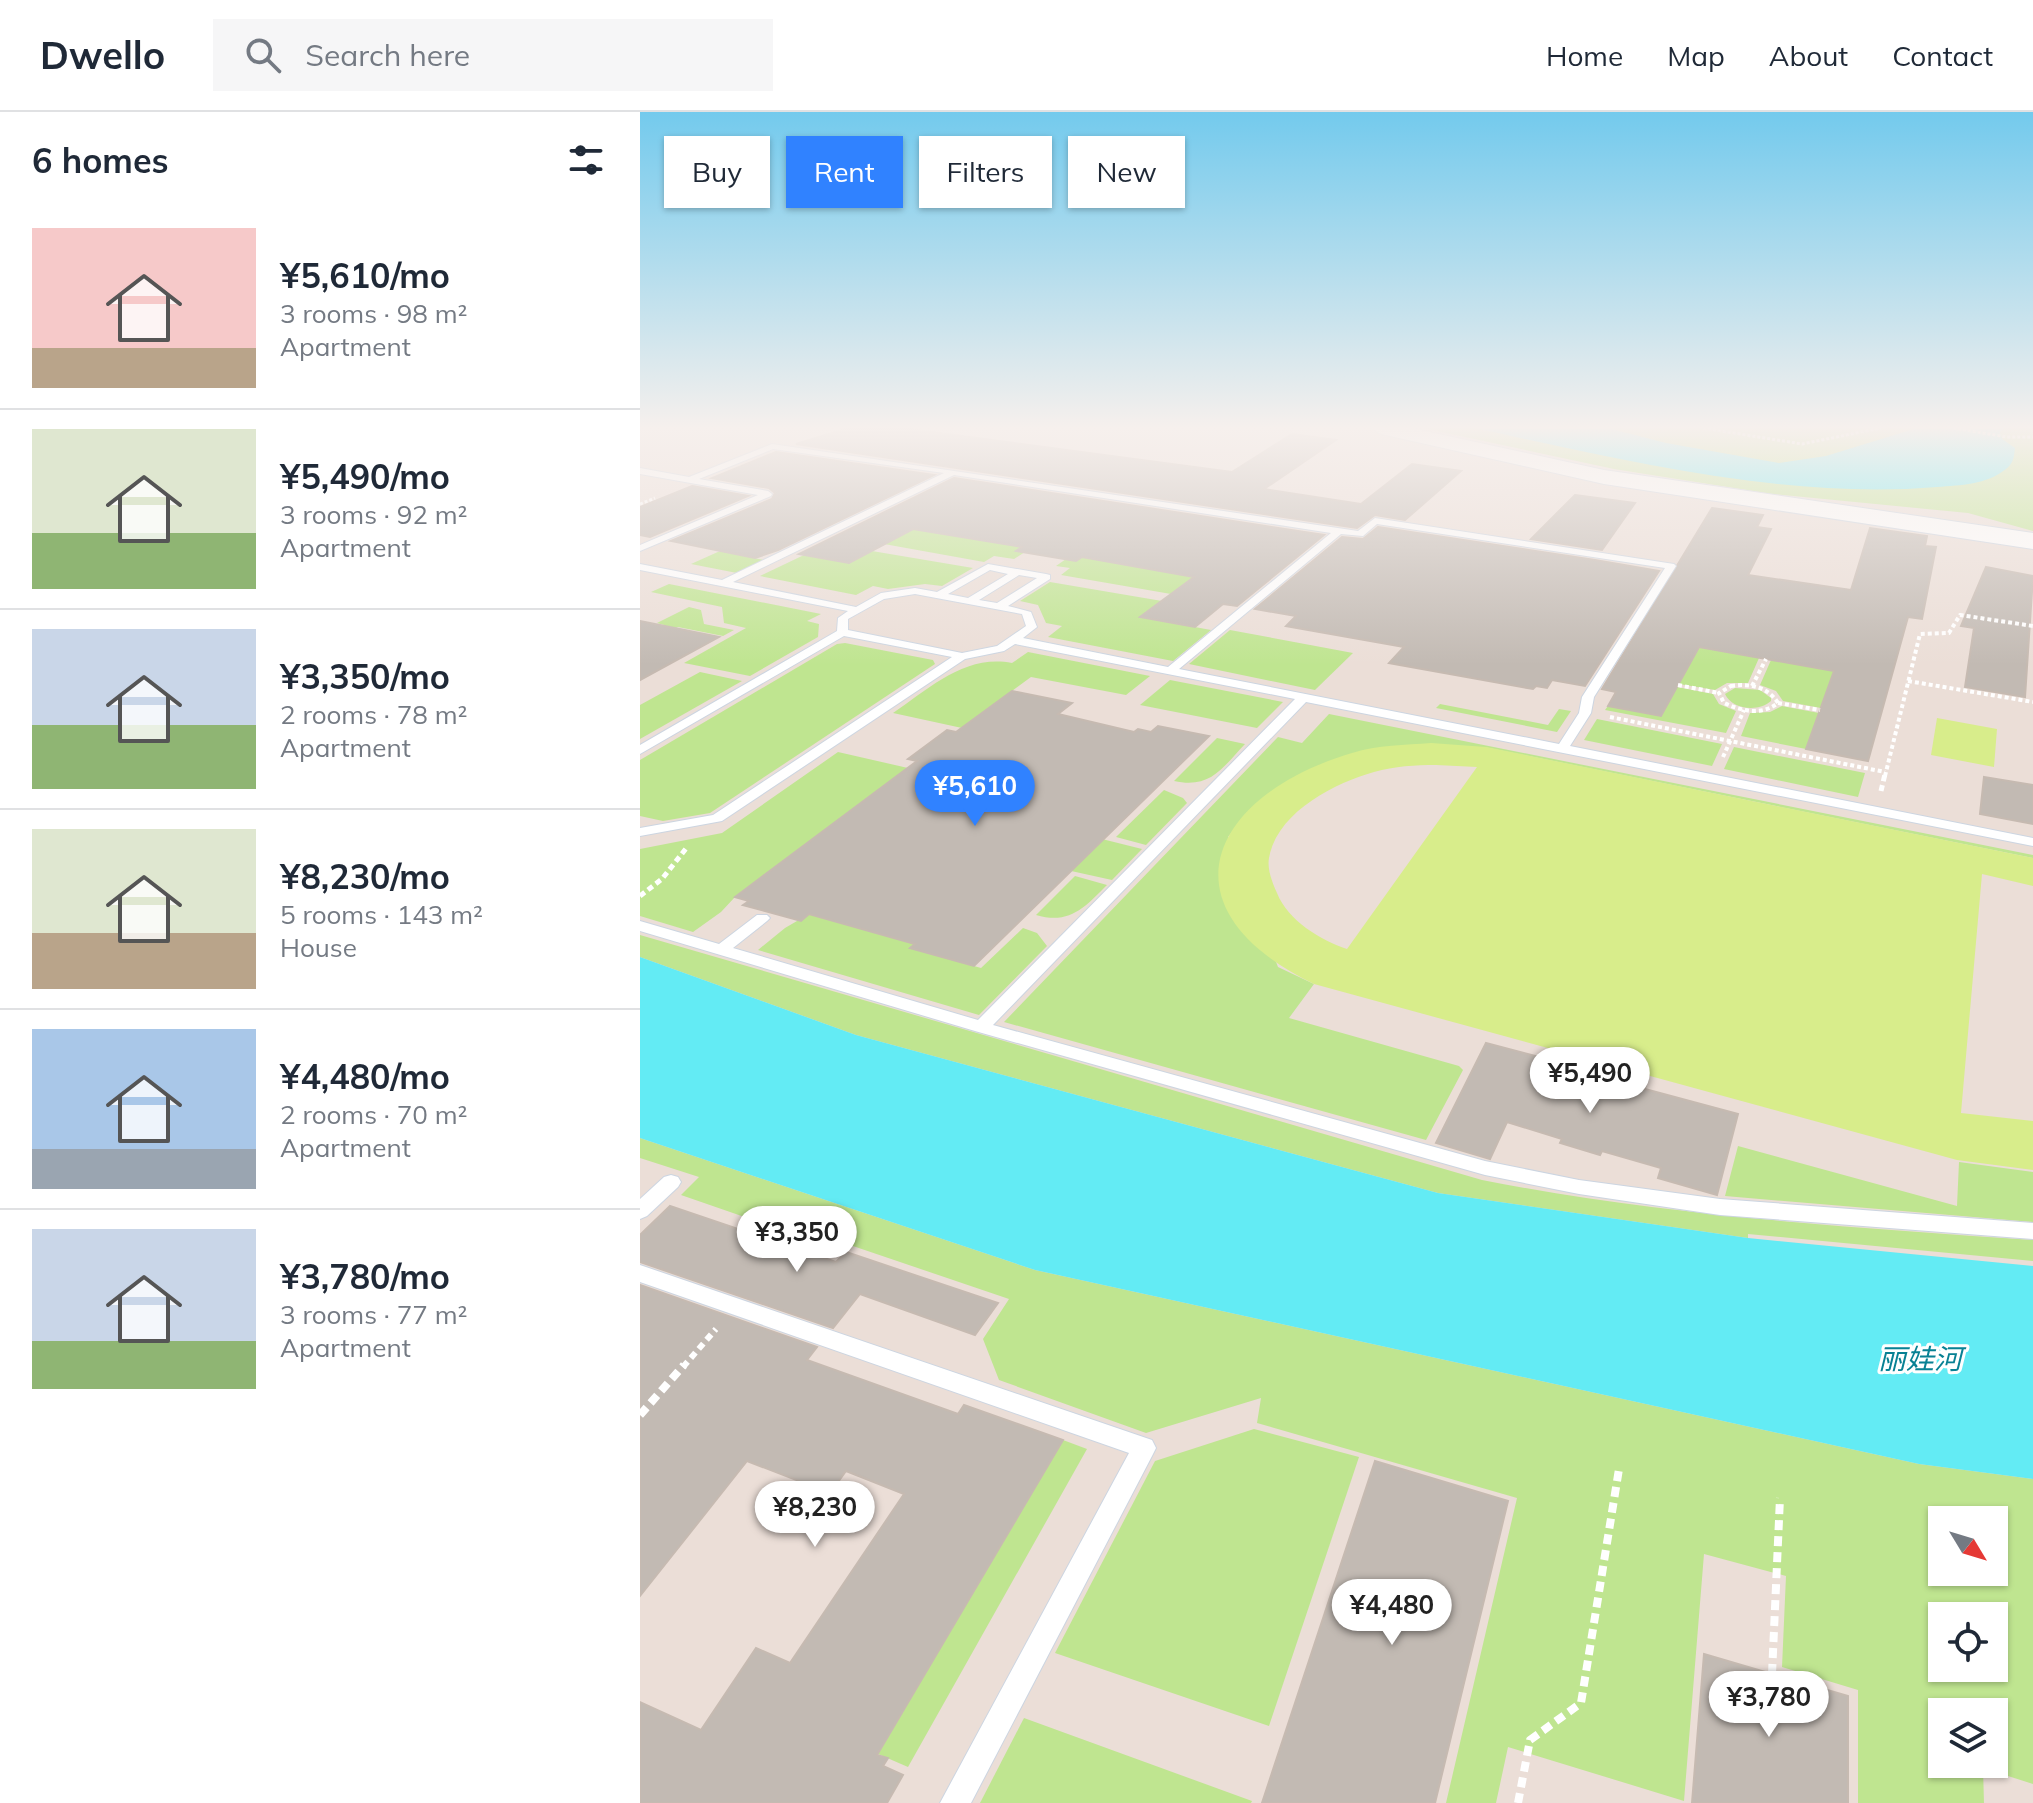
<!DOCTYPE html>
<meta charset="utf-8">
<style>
body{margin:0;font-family:Mulish,"Noto Sans SC",sans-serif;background:#f6f6f7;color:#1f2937;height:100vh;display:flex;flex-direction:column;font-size:30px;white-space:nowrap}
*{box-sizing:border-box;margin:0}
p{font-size:26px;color:#747a83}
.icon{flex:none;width:44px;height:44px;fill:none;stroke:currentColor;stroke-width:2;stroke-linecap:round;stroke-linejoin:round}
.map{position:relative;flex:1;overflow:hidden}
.side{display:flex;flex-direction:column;background:#fff;width:640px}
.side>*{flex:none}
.guide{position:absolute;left:24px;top:24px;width:760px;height:72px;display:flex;gap:16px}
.needle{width:52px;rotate:128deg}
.buttons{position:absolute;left:1288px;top:1394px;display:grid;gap:16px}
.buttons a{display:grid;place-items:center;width:80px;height:80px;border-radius:0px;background:#fff;box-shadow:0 2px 6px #0004;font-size:40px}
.price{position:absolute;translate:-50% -68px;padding:0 18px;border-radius:28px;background:#fff;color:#222;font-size:26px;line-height:52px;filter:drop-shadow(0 2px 4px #0008)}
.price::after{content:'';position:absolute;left:50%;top:48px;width:24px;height:18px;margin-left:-12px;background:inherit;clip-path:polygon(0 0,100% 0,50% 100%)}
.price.current{background:#3082ff;color:#fff}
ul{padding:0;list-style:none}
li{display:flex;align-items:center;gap:24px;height:200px;padding:0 32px}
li+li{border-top:2px solid #e0e1e3}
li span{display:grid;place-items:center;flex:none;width:224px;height:160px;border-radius:0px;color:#555}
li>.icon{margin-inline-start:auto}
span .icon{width:96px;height:96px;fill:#fffc;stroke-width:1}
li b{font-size:34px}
h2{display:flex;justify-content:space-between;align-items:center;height:96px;padding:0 32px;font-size:34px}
.tag{padding:0 28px;border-radius:0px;background:#fff;box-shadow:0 2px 6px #0004;font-size:28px;line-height:72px}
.tag.current{background:#3082ff;color:#fff}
header{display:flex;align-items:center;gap:48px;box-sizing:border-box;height:112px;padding:0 40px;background:#fff;border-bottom:2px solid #e0e1e3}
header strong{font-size:38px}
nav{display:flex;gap:44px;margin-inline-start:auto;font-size:28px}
.search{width:560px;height:72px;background:#f6f6f7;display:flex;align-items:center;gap:20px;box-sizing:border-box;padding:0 28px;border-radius:0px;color:#747a83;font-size:30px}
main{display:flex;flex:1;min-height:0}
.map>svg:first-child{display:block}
.green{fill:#bfe590;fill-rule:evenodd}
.pitch{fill:#d8ed8b;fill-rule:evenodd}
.water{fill:#63ebf4}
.building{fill:#c2bab3;stroke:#c6bab1;stroke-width:2}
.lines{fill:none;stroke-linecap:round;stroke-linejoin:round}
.lane-casing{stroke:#ccd5e1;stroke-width:2}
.secondary-casing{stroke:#ccd5e1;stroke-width:2}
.path-far4{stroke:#fff;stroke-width:3;stroke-dasharray:3 2;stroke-linecap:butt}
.path-far3{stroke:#fff;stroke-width:4;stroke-dasharray:4 3;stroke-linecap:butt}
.path-far2{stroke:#fff;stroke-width:5;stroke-dasharray:6 4;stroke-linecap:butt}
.path-far1{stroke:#fff;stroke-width:6;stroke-dasharray:7 5;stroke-linecap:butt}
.path{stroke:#fff;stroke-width:8;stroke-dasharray:10 6;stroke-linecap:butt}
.lane{fill:#fff;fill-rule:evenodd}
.secondary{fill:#fff;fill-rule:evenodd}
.labels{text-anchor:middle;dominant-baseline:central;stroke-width:6;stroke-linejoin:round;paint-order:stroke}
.near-water-label{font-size:28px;font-style:italic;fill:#088194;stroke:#fff}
</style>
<header>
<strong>Dwello</strong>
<div class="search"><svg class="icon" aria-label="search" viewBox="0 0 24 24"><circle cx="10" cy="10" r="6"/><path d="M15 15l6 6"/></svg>Search here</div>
<nav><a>Home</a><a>Map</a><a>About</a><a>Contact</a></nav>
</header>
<main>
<section class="side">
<h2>6 homes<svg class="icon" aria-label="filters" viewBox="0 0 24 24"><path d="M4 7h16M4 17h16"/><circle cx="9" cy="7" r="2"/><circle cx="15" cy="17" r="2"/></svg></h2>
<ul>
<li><span style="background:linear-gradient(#f6c9c9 75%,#b9a48a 0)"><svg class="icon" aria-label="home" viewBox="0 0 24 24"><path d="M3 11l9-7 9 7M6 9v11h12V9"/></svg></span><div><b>¥5,610/mo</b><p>3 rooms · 98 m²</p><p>Apartment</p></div></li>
<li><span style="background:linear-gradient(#dfe7d0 65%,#8fb573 0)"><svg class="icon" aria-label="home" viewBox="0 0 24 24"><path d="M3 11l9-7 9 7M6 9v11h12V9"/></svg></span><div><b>¥5,490/mo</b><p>3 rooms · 92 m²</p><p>Apartment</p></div></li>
<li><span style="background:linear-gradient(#c9d6e8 60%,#8fb573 0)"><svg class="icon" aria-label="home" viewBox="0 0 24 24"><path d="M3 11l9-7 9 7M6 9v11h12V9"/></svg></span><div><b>¥3,350/mo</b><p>2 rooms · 78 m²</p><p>Apartment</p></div></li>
<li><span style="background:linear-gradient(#dfe7d0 65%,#b9a48a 0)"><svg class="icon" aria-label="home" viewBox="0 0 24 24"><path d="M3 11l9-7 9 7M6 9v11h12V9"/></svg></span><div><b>¥8,230/mo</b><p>5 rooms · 143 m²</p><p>House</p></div></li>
<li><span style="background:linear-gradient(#a9c7e8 75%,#9aa5b1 0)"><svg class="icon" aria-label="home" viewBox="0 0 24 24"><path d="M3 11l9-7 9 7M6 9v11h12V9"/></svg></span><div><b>¥4,480/mo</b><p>2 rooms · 70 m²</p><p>Apartment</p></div></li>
<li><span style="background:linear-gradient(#c9d6e8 70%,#8fb573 0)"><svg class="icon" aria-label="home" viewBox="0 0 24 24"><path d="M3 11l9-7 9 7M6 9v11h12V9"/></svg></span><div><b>¥3,780/mo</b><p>3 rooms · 77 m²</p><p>Apartment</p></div></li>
</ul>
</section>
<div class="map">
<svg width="1393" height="1691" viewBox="0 0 1393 1691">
<rect width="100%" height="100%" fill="#ebded7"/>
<g class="green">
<path d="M 783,316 L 1393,316 L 1393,419 L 1328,401 L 1132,382 L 974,357 Z"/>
<path d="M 280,413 L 296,421 L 382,435 L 378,439 L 385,440 L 374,447 L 354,444 L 344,450 L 244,432 Z"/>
<path d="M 80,439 L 124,448 L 97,461 L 51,452 Z"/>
<path d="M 232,439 L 333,456 L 302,474 L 285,472 L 248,477 L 233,474 L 216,483 L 120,464 L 164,443 Z"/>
<path d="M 442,445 L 541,462 L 561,459 L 531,482 L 421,463 L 430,456 L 416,454 L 426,447 L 436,449 Z"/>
<path d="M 410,470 L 522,489 L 501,505 L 571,518 L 533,549 L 408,525 L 422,514 L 406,511 L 398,493 L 380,489 Z"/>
<path d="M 29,472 L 181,502 L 167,509 L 179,512 L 178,525 L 110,564 L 44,551 L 106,516 L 84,511 L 82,495 L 11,480 Z"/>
<path d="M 49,495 L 61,498 L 64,512 L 94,518 L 83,524 L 38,515 L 0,535 L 0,526 L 24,513 L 17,511 Z"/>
<path d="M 590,518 L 713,541 L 675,578 L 549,552 Z"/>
<path d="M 205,531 L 293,548 L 295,552 L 70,701 L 23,709 L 0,704 L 0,648 L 197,532 Z"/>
<path d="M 1059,535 L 1119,546 L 1108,571 L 1087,571 L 1075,578 L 1039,572 Z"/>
<path d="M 388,540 L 510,564 L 486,583 L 391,565 L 322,616 L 253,601 C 290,576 325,542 372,551 Z"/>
<path d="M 1131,548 L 1194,559 L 1181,596 L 1143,589 L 1136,579 L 1120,573 Z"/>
<path d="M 60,560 L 102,569 L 0,627 L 0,593 Z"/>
<path d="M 530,568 L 643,590 L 617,616 L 500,593 Z"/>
<path d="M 1037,575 L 1073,582 L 1079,592 L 1096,599 L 1086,621 L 965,598 L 968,594 L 1021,604 Z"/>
<path d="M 1095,576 L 1120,578 L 1131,586 L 1131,589 C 1119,600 1092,598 1085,582 Z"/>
<path d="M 800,592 L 908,613 L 919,597 L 931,599 L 917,620 L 796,596 Z"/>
<path d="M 1142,594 L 1179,601 L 1166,637 L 1101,624 L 1110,601 L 1130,600 Z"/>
<path d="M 689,602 L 1393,743 L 1393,746 L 844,635 L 634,679 L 608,700 L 588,725 L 638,855 L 674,872 L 649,906 L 819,954 L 823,958 L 786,1028 L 364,910 L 638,625 L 662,631 Z"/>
<path d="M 957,607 L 1082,632 L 1072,654 L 944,628 Z"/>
<path d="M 577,626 L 605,632 C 582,656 571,677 534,669 Z"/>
<path d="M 1094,635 L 1225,661 L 1218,685 L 1084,657 Z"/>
<path d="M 198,640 L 268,656 L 95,785 L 81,800 L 53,820 L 0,804 L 0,737 L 82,721 Z"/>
<path d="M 524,678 L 543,686 L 547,691 L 506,733 L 476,725 Z"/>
<path d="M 446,723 L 502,737 L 472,768 L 413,755 Z"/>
<path d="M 435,764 L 467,773 C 445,795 430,813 396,803 Z"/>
<path d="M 169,802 L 275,832 L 271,836 L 341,856 L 383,816 L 397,821 L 407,834 L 339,903 L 118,838 L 145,816 Z"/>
<path d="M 0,823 L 842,1068 C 1024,1104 1208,1115 1393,1128 L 1393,1149 L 1108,1122 L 1108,1126 L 798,1081 L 216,923 L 0,845 Z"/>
<path d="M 0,1026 L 395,1158 L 1279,1352 L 1393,1367 L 1393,1672 L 1343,1656 L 1344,1691 L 1218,1691 L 1218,1578 L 1142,1555 L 1146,1464 L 1064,1442 L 1044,1689 L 868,1635 L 856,1691 L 806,1691 L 877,1386 L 617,1311 L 621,1286 L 506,1321 L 359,1268 L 343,1227 L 369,1187 L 207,1132 L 179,1131 L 41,1083 L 59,1065 L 0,1046 ZM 1302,1408 L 1354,1408 L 1354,1460 L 1302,1460 ZM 1302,1504 L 1354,1504 L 1354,1556 L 1302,1556 ZM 1302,1600 L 1354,1600 L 1354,1652 L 1302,1652 Z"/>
<path d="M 1098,1034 L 1317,1094 L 1319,1050 L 1393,1060 L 1393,1110 L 1085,1084 Z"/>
<path d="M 614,1317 L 719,1345 L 629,1614 L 415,1541 L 515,1349 Z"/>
<path d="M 423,1328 L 447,1337 L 268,1655 L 238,1642 Z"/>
<path d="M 384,1606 L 612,1689 L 611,1691 L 340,1691 Z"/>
</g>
<g class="pitch">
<path d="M 1297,606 L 1357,617 L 1354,655 L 1291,643 Z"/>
<path d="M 791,631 L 846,635 L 1393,746 L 1393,774 L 1342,762 L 1321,1001 L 1393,1009 L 1393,1058 L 1317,1048 L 674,872 C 517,796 570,683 712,641 C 738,633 765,633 791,631 ZM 796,653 L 837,655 L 707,837 C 681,828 648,809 637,781 C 632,770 627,757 629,746 C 637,700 695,671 734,660 C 755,654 775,653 796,653 Z"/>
</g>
<g class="water">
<path d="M 835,316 L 968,316 L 1026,331 L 1139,351 L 1186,344 L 1277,316 L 1363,316 L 1360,321 L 1362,327 L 1375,336 C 1374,344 1374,351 1366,357 C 1346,373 1321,373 1297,375 C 1146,388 983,348 835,316 Z"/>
<path d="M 0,845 L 216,923 L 798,1081 L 1108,1126 L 1393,1154 L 1393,1367 L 1279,1352 L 395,1158 L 0,1026 Z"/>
</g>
<g class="building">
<path d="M 208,316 L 262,316 L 592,360 L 652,322 L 696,328 L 624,377 L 721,392 L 772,352 L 821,359 L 765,408 L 735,403 L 717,416 L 156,332 Z"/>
<path d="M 136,340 L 294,363 L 138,438 L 115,446 L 31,429 L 132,387 L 135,381 L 129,376 L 72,366 Z"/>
<path d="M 314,366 L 684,423 L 597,494 L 583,492 L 555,515 L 500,505 L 554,465 L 442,445 L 436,449 L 376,439 L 382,435 L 273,417 L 209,451 L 159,442 Z"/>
<path d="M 52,374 L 108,384 L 10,425 L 0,423 L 0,395 Z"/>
<path d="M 935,383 L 995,391 L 962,438 L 891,427 Z"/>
<path d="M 1072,396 L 1123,403 L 1117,415 L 1131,417 L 1108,463 L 1211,478 L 1230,416 L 1287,424 L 1285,434 L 1296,435 L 1282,507 L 1268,505 L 1228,649 L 1166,637 L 1194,559 L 1059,535 L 1021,604 L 968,594 L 976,580 L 962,577 Z"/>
<path d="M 738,415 L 955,448 L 1019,459 L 945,574 L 912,568 L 907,576 L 896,574 L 893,577 L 749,551 L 764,535 L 646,514 L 656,504 L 615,497 L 702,425 L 723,427 Z"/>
<path d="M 1346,455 L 1393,464 L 1385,585 L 1325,575 L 1334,516 L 1321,514 Z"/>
<path d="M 0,509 L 79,525 L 0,568 Z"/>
<path d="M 372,579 L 432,591 L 418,602 L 494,620 L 498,617 L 511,620 L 518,614 L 569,624 L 334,854 L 270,836 L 275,832 L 169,802 L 161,809 L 103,793 L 109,789 L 95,785 L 277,649 L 268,647 L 307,618 L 316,620 Z"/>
<path d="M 1344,665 L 1393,673 L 1393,712 L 1340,702 Z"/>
<path d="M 846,931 L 930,953 L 937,946 L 1007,965 L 1005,977 L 1098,1002 L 1077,1083 L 1018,1066 L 1021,1056 L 962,1039 L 960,1043 L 920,1031 L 922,1027 L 867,1010 L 850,1047 L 796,1031 Z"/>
<path d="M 30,1094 L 196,1150 L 206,1140 L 358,1191 L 335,1223 L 220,1182 L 193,1216 L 0,1150 L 0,1123 Z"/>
<path d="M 0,1173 L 177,1235 L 167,1248 L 318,1302 L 324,1293 L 423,1328 L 237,1643 L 248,1646 L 243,1654 L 263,1663 L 247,1691 L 0,1691 L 0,1590 L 61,1618 L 116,1536 L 150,1551 L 264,1382 L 206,1359 L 190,1381 L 107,1349 L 0,1484 Z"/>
<path d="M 735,1349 L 868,1389 L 795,1691 L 622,1691 Z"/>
<path d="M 1064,1542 L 1208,1584 L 1208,1691 L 1052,1691 Z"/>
</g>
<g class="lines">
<defs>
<g id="lane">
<path d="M 132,332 L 718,419 L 735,406 L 1034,452 L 1036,454 L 954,585 L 951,601 L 930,634 L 1393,726 L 1393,734 L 666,590 L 353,913 L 845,1049 L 939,1068 L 1080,1087 L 1393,1111 L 1393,1127 L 1080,1103 L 939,1082 L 845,1063 L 335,919 L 0,819 L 0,809 L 79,832 L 117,803 L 127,803 L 130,806 L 127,809 L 93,836 L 338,908 L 655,587 L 375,532 L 364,539 L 325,547 L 82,709 L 0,724 L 0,716 L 73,703 L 312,545 L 204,524 L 0,642 L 0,633 L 197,519 L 198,506 L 208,499 L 0,458 L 0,452 L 82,468 L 304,361 L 133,337 L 59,367 L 128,379 L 132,382 L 131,384 L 0,439 L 0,433 L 118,383 L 0,362 L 0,356 L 49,365 ZM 314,363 L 691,421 L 528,555 L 383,526 L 397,515 L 391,500 L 368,494 L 410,467 L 410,463 L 406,462 L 348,452 L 297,480 L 275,476 L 241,481 L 216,495 L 93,470 ZM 737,412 L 1025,456 L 942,585 L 939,601 L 919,632 L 539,557 L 701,422 L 723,424 ZM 350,458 L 368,462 L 328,486 L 308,482 ZM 379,463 L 397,466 L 357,491 L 339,488 ZM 275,482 L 382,502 L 386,514 L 357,534 L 322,541 L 208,518 L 208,507 L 244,487 Z"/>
<path d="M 31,1063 L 38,1065 L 41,1070 L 38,1075 L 7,1104 L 0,1107 L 0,1087 L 24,1065 Z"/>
<path d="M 0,1153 L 512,1328 L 516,1336 L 512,1344 L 331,1691 L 300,1691 L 489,1341 L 0,1170 Z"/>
</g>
<path id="secondary" d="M 731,316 L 771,316 L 964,358 L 1393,421 L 1393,437 L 964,372 L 741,322 Z"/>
</defs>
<use href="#lane" class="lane-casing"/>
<use href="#secondary" class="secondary-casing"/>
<g class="path-far4">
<path d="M 1063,316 L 1162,332 L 1241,316"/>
<path d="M 1313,316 L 1367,325 L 1393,325"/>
<path d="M 0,392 L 15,386"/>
</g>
<g class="path-far3">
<path d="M 1268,569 L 1393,590"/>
<path d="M 1038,573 L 1079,581"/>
<path d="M 1091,574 C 1110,571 1128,575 1138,591 C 1121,604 1102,599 1084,591 L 1079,581 Z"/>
<path d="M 1112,574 L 1126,547"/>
<path d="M 1138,591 L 1180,598"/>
<path d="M 970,605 L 1245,660"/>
<path d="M 1083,645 L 1104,598"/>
<path d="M 1245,664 L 1280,522 L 1309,521 L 1320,503 L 1393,514"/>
</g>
<g class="path-far2">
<path d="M 1241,679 L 1245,662"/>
<path d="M 0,784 L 22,767 L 48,734"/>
</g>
<path class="path-far1" d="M 43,1255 L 76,1217"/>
<g class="path">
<path d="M 0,1303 L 44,1253"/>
<path d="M 1132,1562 L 1140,1386"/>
<path d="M 878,1691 L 890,1628 L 941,1591 L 979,1357"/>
</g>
<use href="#lane" class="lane"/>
<use href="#secondary" class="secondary"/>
</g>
<linearGradient id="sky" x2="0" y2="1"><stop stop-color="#73caed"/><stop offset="0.57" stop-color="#f6f0ed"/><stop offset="1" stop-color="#f6f0ed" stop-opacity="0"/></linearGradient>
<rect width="1393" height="553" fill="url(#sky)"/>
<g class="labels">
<g class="near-water-label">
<text x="1280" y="1246">丽娃河</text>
</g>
</g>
</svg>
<div class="buttons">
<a><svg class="needle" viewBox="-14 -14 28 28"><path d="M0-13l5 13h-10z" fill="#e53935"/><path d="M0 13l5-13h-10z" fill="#747a83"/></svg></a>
<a><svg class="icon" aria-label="locate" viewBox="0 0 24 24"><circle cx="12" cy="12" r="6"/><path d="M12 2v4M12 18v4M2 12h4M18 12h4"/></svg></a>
<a><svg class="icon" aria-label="layers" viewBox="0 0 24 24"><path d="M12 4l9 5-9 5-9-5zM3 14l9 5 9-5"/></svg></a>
</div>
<b class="price current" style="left:335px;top:716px">¥5,610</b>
<b class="price" style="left:950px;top:1003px">¥5,490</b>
<b class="price" style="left:157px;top:1162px">¥3,350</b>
<b class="price" style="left:175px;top:1437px">¥8,230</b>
<b class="price" style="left:752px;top:1535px">¥4,480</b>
<b class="price" style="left:1129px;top:1627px">¥3,780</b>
<div class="guide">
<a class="tag">Buy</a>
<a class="tag current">Rent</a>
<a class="tag">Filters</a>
<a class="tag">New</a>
</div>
</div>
</main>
